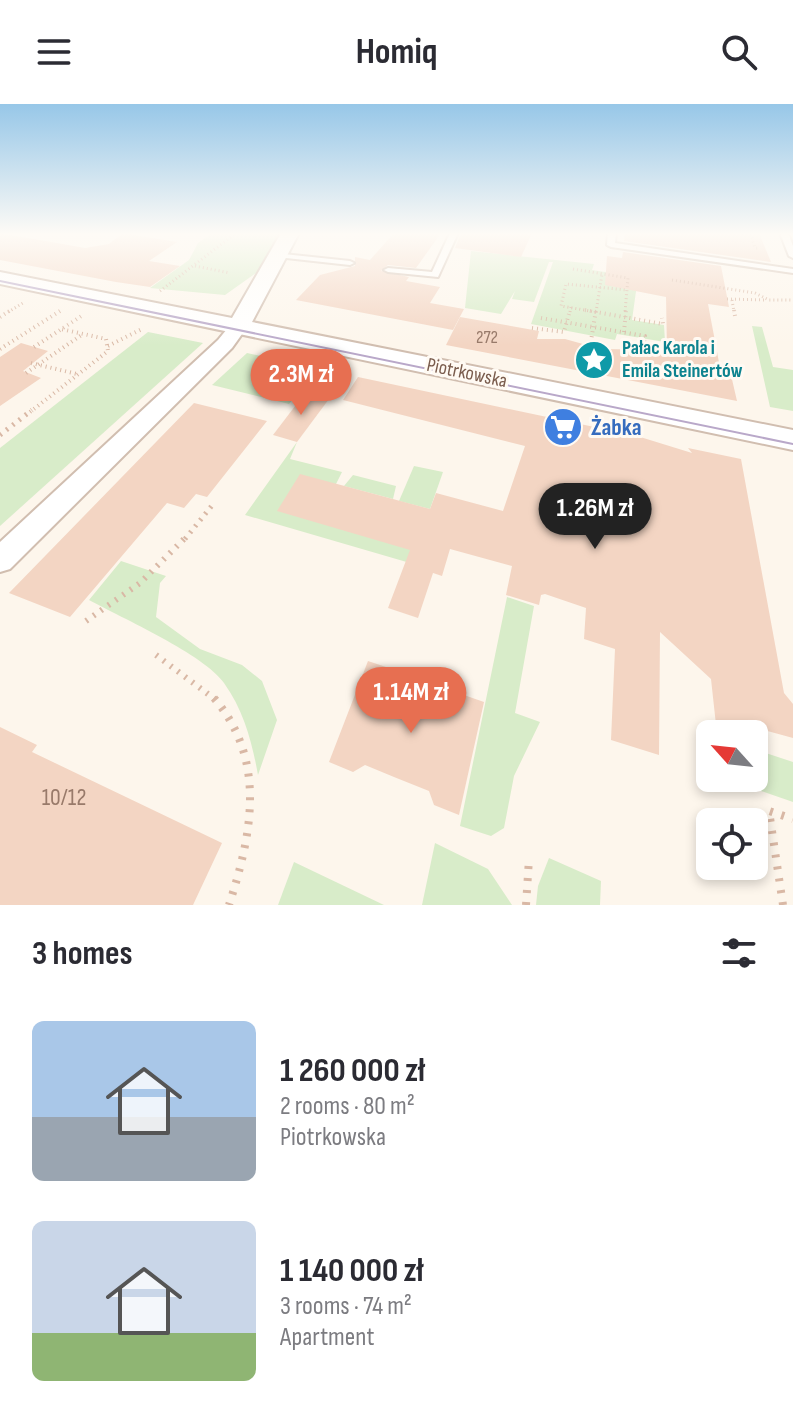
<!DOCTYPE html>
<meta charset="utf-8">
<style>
body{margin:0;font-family:"Sofia Sans Condensed",sans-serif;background:#f2f2f3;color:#2b2b33;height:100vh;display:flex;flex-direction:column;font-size:30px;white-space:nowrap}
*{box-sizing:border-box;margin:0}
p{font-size:26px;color:#7c7c81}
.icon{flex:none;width:44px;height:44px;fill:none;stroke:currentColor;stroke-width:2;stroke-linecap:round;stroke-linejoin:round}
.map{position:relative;height:801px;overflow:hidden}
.sheet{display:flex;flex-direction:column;background:#fff;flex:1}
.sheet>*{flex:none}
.needle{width:52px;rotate:297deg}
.tools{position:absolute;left:696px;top:616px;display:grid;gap:16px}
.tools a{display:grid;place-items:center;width:72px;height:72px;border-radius:12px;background:#fff;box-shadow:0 4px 12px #0003;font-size:40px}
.price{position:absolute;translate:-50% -68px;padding:0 18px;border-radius:28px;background:#e76f51;color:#fff;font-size:26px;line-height:52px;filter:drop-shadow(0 2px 4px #0008)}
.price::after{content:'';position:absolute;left:50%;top:48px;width:24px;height:18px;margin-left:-12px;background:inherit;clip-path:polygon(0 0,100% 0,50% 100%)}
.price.current{background:#222;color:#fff}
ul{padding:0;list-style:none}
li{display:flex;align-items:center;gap:24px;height:200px;padding:0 32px}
li span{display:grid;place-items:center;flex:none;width:224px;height:160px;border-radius:12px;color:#555}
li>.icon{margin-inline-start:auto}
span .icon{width:96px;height:96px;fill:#fffc;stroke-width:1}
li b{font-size:34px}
h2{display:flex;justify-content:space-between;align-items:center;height:96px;padding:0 32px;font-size:34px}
header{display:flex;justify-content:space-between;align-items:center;height:104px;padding:0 32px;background:#fff;font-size:36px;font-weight:700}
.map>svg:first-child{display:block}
.green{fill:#d8ecc9}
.building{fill:#f3d5c3}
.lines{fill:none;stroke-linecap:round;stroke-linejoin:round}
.service-casing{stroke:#d1beb0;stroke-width:4}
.minor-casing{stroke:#d1beb0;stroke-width:4}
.tertiary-casing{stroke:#d1beb0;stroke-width:4}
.path-far4{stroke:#d9b8a5;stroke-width:3;stroke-dasharray:1 3;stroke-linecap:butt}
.path-far3{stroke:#d9b8a5;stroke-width:4;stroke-dasharray:1 4;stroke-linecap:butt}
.path-far2{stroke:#d9b8a5;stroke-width:5;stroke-dasharray:2 6;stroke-linecap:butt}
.path-far1{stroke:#d9b8a5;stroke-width:6;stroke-dasharray:2 7;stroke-linecap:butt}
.path{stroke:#d9b8a5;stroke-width:8;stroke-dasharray:3 9;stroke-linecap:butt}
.service{fill:#fff;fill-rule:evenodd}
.minor{fill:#fff;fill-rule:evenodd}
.tertiary{fill:#fff;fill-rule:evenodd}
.tram{stroke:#b9a8c9;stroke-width:2}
.labels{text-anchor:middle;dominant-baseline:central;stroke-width:6;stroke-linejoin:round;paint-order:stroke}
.far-number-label{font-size:18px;fill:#987a6a}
.far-culture-label{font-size:20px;font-weight:bold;fill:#0d838f;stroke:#fffaf3;text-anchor:start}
.far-street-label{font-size:20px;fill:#7a5c4d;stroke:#fffaf3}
.shop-label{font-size:24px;font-weight:bold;fill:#366cbe;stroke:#fffaf3;text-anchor:start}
.near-number-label{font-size:24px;fill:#987a6a}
</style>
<header><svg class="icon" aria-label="menu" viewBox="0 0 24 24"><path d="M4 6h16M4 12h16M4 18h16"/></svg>Homiq<svg class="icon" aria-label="search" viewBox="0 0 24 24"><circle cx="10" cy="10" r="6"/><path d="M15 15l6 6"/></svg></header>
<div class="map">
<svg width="793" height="801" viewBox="0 0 793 801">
<rect width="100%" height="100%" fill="#fdf6ec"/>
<g class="green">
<path d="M 212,129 L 281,129 L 256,169 L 225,191 L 150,184 L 189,156 L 198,139 Z"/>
<path d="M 471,147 L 594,160 L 592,166 L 638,173 L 632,216 L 664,221 L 665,238 L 617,230 L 615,236 L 531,220 L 553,158 L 549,158 L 534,198 L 512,195 L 515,187 L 501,210 L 465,204 Z"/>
<path d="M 752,222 L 762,223 L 773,263 L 793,266 L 793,307 L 770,303 Z"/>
<path d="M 148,228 L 203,239 L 0,422 L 0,344 Z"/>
<path d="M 247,249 L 318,264 L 289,300 L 212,281 Z"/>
<path d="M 297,338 L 290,355 L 342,368 L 336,380 L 414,447 L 410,459 L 245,411 Z"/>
<path d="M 414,362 L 443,368 L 430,405 L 399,397 Z"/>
<path d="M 353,371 L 396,382 L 393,395 L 344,382 Z"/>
<path d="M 121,457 L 166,472 L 160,479 L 156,513 L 200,545 L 242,561 L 262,577 L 277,616 L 258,671 C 252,638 244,607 224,579 C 205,551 122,514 89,496 Z"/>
<path d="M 507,493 L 534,502 L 515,609 L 540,618 L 514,672 L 504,724 L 491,732 L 460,722 Z"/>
<path d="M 754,645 L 793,658 L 793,698 L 758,686 Z"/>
<path d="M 435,739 L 488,765 L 512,801 L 422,801 Z"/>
<path d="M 549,754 L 601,777 L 600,801 L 536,801 L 538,782 Z"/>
<path d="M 294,758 L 384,801 L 278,801 Z"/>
</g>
<g class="building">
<path d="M 0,129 L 85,144 L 109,140 L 123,129 L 177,138 L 149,157 L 180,162 L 150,183 L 116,178 L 0,156 Z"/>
<path d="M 394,129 L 441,129 L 416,164 L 388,161 L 381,167 L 409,173 L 406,177 L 440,183 L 430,199 L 464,205 L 453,226 L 296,196 L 320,171 L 355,162 L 355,153 L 370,156 Z"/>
<path d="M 461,129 L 532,129 L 521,153 L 455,144 Z"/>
<path d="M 625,129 L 759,129 L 771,158 L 624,137 Z"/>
<path d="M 623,148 L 721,162 L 729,203 L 708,200 L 721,269 L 731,271 L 737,297 L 446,241 L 460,213 L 539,227 L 537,235 L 565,235 L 601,245 L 667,246 L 666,193 L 605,181 L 607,152 L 622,154 Z"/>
<path d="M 21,239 L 48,247 L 23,267 L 41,274 L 0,302 L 0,253 Z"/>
<path d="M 358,273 L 637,332 L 692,349 L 688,344 L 741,355 L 784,589 L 793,600 L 793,634 L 746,621 L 747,630 L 717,630 L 711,575 L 660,528 L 659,651 L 611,636 L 615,545 L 584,535 L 586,504 L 545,490 L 541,491 L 539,501 L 506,491 L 512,462 L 450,445 L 442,472 L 433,469 L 418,514 L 388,504 L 410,446 L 277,407 L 300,370 L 430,405 L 436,389 L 503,407 L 525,342 L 343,296 Z"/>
<path d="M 305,289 L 329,295 L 297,338 L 273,331 Z"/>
<path d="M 194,299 L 267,317 L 207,393 L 196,390 L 184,404 L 167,399 L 70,513 L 9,489 Z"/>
<path d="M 368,557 L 386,563 L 390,571 L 455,594 L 461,590 L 484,598 L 459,711 L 434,701 L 429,687 L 394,673 L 365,661 L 353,668 L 329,658 Z"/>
<path d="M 0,623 L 37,641 L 32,648 L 222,739 L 193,801 L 0,801 Z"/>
</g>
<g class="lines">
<defs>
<g id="service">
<path d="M 450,129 L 458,129 L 438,173 L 388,168 L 384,166 L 388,164 L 432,168 Z"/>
<path d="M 608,129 L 616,129 L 615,139 L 793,165 L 793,169 L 611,143 L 607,141 Z"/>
<path d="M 780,129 L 788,129 L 793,142 L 793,154 L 789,152 Z"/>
<path d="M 274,149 L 350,157 L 354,159 L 350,161 L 277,153 L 274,153 Z"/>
</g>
<path id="minor" d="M 238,218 L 247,223 L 232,244 L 10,465 L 0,468 L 0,438 L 218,236 L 232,219 Z"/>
<path id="tertiary" d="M 281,129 L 299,129 L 252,218 L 793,326 L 793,346 L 0,180 L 0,168 L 232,214 Z"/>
</defs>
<use href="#service" class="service-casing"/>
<use href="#minor" class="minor-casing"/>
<use href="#tertiary" class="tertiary-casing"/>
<g class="path-far4">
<path d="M 742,129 L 751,131 L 755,144 L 759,144"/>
<path d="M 195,162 L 230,169"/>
<path d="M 573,165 L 628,174 L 625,208"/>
<path d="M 672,176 L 755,189 L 769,196 L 793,196"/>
<path d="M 160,187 L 236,129"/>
<path d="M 727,195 L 766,196"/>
<path d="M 732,196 L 734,208"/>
<path d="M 8,208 L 23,199"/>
<path d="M 570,208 L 571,203"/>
<path d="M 596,208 L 561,202 L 566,180 L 627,186"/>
<path d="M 596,208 L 602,170"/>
</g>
<g class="path-far3">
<path d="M 585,206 L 663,220 L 662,214"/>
<path d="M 734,206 L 735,212"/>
<path d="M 0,213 L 11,206"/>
<path d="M 541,214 L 645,232 L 644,242 L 632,248"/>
<path d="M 532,224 L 564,228 L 570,206"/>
<path d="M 624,228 L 626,206"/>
<path d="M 108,242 L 142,225"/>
<path d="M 34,243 L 83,211"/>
<path d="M 590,243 L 596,206"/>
<path d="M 0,245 L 60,207"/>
<path d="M 31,259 L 77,270"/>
<path d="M 26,269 L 83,230"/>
<path d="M 30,308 L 108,247 L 106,235 L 61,225"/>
</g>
<g class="path-far2">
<path d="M 0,331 L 32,306"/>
<path d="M 185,435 L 214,399"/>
</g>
<g class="path-far1">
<path d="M 86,517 L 140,479 L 186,433"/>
<path d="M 156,551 L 216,596"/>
</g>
<g class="path">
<path d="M 214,594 C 267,656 252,730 229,801"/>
<path d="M 526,801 L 529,755"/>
<path d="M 783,801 L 769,707 L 793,715"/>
</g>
<use href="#service" class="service"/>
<use href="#minor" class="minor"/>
<use href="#tertiary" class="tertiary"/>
<path class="tram" d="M 0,177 L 793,340"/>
</g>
<linearGradient id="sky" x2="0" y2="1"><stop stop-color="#97c7e8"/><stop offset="0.54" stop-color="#fefbf6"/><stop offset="1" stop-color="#fefbf6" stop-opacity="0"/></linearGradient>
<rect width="793" height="241" fill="url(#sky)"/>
<defs>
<symbol id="sight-disc" viewBox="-11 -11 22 22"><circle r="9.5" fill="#0f9aa8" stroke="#fffaf3"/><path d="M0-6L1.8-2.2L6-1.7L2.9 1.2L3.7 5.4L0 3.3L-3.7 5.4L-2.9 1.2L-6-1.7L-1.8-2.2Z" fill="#fff"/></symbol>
<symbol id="supermarket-disc" viewBox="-11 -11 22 22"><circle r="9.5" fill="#3f7fe0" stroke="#fffaf3"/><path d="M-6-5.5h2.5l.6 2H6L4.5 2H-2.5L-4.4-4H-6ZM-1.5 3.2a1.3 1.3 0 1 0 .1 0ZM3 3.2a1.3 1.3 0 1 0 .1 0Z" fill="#fff"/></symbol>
</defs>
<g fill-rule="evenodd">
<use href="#sight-disc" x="572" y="234" width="44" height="44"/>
<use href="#supermarket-disc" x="541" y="301" width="44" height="44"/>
</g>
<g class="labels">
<g class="far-number-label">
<text x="487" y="233">272</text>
</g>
<g class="far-culture-label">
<text x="622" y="244">Pałac Karola i<tspan x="622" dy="23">Emila Steinertów</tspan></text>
</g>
<g class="far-street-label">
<text transform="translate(467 269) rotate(12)">Piotrkowska</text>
</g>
<g class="shop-label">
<text x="591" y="323">Żabka</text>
</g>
<g class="near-number-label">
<text x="64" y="693">10/12</text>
</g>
</g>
</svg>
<div class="tools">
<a><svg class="needle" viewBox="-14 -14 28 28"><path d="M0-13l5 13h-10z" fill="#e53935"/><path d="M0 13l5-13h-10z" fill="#7c7c81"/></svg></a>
<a><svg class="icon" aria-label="locate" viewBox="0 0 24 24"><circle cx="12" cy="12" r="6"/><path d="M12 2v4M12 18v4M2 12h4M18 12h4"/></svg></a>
</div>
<b class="price" style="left:301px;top:313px">2.3M zł</b>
<b class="price current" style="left:595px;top:447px">1.26M zł</b>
<b class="price" style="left:411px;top:631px">1.14M zł</b>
</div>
<section class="sheet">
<h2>3 homes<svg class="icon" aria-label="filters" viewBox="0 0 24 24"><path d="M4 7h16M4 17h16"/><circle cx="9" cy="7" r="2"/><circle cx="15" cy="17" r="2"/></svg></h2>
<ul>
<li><span style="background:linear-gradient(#a9c7e8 60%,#9aa5b1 0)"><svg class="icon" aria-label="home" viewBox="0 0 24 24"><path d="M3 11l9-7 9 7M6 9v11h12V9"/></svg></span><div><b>1 260 000 zł</b><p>2 rooms · 80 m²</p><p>Piotrkowska</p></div></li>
<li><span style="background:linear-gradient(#c9d6e8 70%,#8fb573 0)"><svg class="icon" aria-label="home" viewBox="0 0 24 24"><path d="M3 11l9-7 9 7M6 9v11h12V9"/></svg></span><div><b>1 140 000 zł</b><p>3 rooms · 74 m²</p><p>Apartment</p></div></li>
</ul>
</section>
